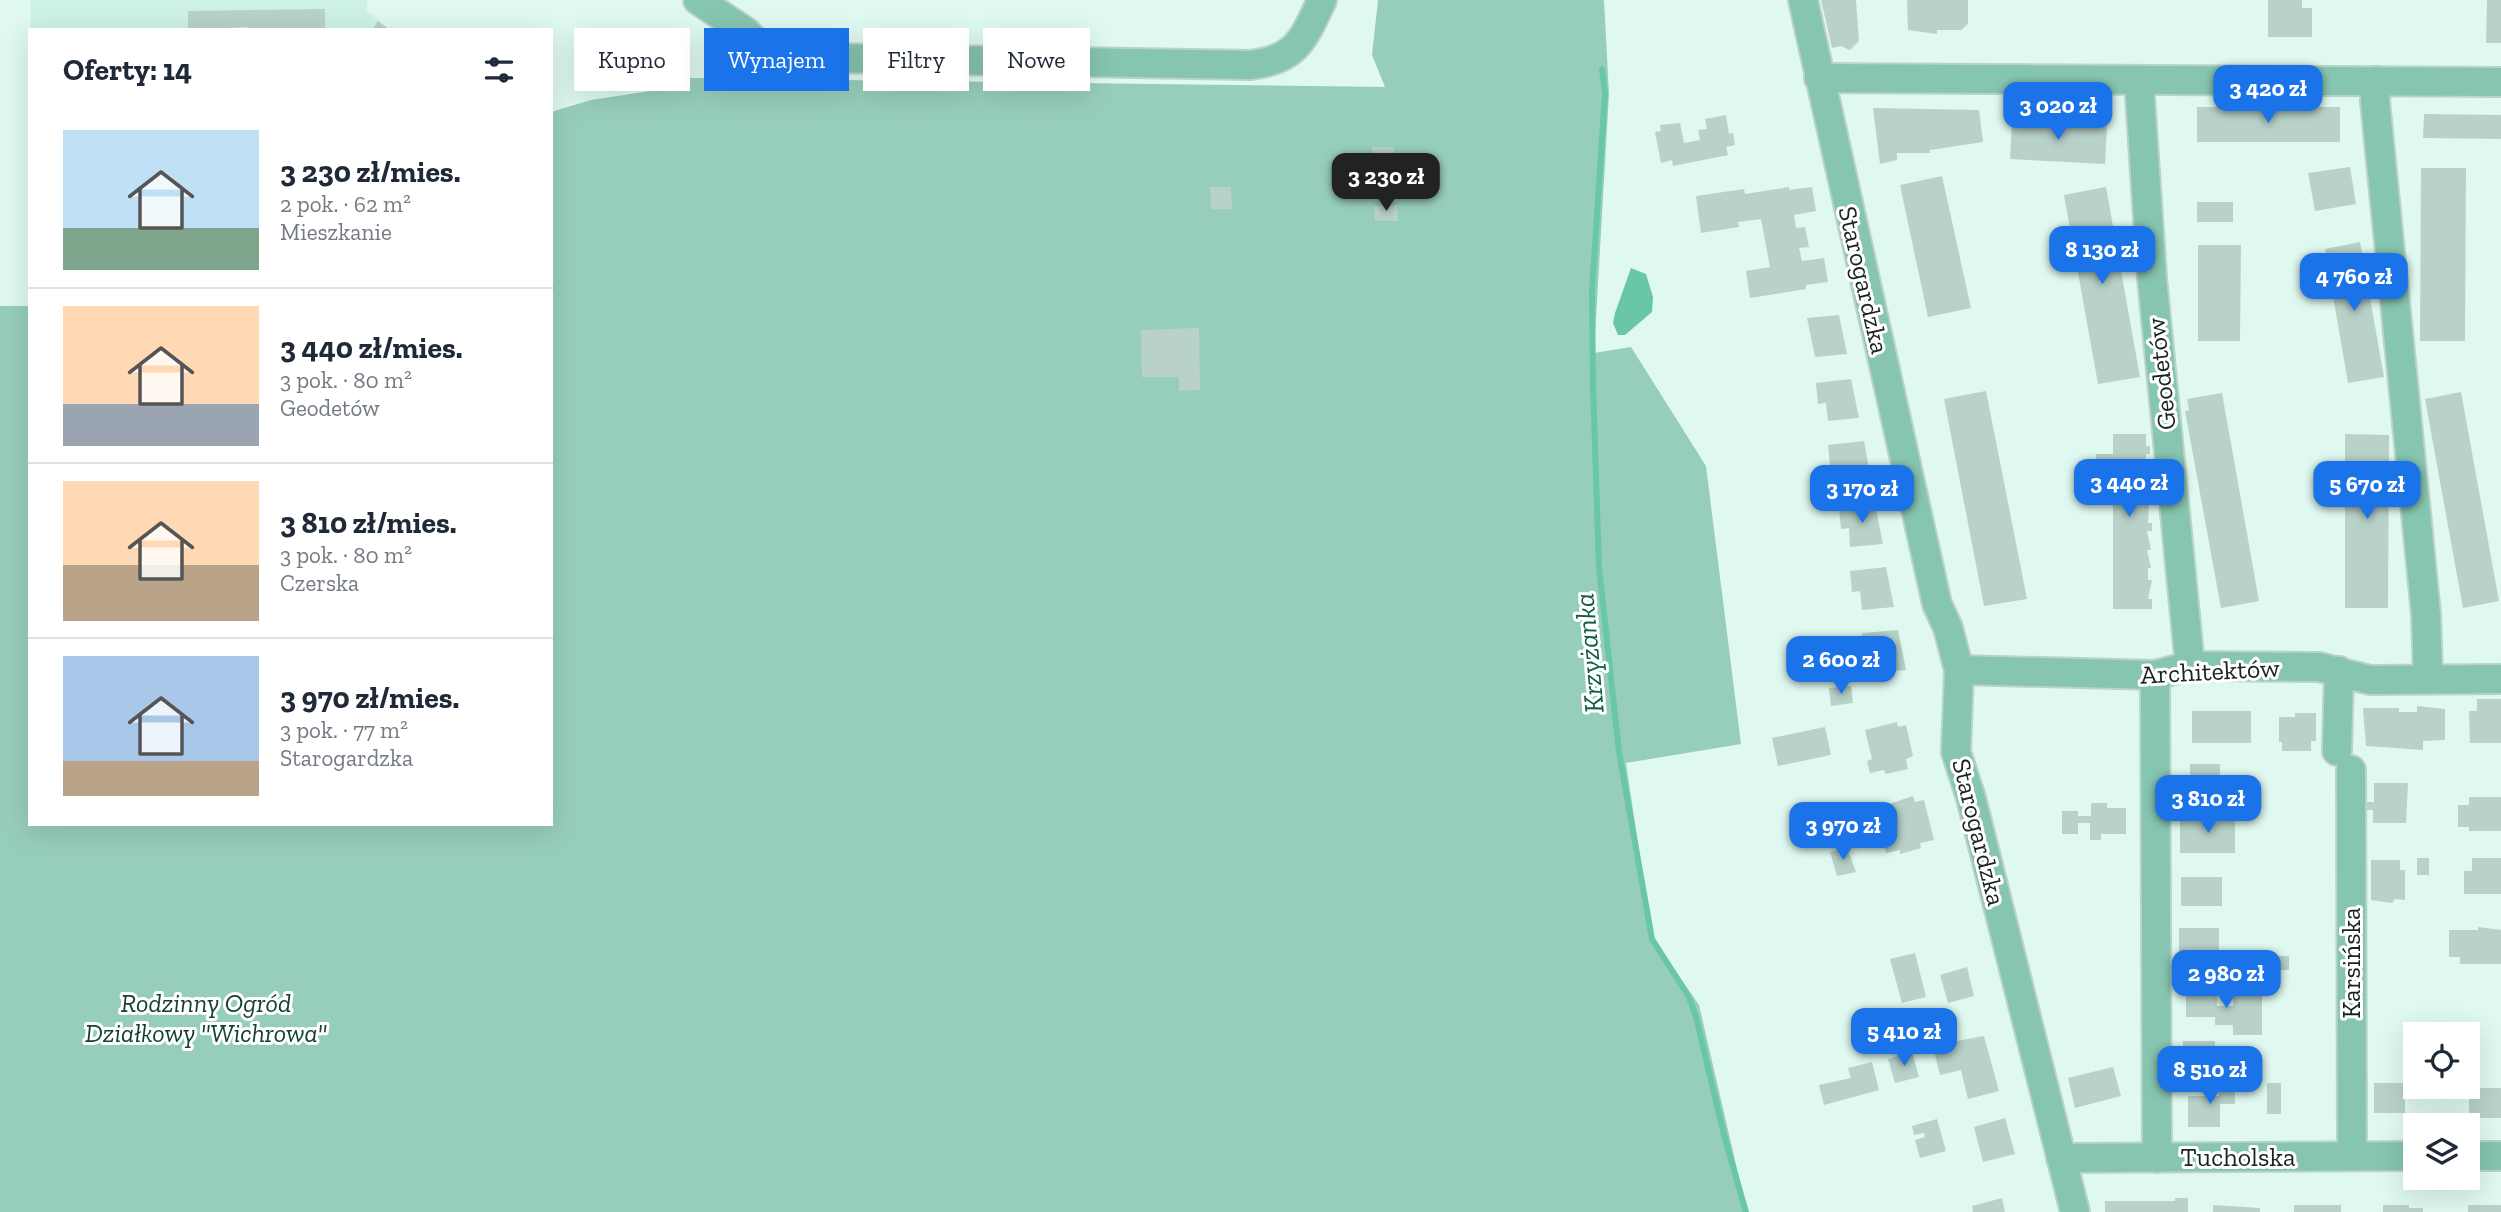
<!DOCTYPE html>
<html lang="pl">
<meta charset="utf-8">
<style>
body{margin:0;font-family:"Zilla Slab",serif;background:#f6f6f7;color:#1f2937;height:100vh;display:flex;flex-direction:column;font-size:26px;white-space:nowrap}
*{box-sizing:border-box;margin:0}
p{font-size:23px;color:#747a83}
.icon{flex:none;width:38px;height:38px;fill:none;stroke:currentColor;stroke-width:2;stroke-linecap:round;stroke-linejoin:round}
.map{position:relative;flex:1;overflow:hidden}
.panel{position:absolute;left:28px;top:28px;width:525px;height:798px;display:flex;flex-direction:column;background:#fff;border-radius:0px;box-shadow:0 7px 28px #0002}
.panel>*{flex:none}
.hud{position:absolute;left:574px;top:28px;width:665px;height:63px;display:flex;gap:14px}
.tools{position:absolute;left:2403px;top:1022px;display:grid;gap:14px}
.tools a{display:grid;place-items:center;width:77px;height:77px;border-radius:0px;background:#fff;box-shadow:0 7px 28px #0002;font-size:35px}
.price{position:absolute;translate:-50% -60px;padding:0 16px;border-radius:14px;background:#1a73e8;color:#fff;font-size:23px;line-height:46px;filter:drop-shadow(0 2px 4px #0008)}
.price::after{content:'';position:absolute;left:50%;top:42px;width:21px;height:16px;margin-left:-10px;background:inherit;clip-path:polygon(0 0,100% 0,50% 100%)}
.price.active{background:#222;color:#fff}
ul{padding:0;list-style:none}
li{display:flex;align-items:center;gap:21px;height:175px;padding:0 35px}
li+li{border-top:2px solid #e0e1e3}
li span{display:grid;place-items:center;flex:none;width:196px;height:140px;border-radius:0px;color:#555}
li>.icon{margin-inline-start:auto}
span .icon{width:84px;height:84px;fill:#fffc;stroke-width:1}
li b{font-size:30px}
h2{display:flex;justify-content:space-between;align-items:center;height:84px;padding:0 35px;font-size:30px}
.pill{padding:0 24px;border-radius:0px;background:#fff;box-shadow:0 7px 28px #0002;font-size:24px;line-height:63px}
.pill.active{background:#1a73e8;color:#fff}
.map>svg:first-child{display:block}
.built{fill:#cdf1e4}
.green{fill:#97cebb}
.water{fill:#69c6a9}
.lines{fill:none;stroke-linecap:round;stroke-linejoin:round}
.stream{stroke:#69c6a9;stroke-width:6}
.building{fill:#b8d2c9}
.minor-casing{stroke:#bbd2cb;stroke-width:32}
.minor{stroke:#86c5b0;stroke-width:28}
.labels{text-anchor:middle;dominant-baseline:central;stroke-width:6;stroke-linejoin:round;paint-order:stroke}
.street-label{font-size:26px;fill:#192320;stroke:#fff}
.park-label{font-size:26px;font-style:italic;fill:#164034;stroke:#fff}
.water-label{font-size:28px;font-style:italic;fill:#105d4a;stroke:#fff}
</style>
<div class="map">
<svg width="2501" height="1212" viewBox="0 0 2501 1212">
<rect width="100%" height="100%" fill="#dff9f0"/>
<path class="built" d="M 31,0 L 367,0 L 367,11 L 390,30 L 30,30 Z"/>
<path class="green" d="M 1378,0 L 1604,0 L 1609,94 L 1594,353 L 1631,347 L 1706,466 L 1741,744 L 1626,763 L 1652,937 L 1699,1005 L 1747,1212 L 0,1212 L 0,306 L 30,306 L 30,824 L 551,824 L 551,112 L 591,100 L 690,85 L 690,78 L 1385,87 L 1372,55 Z"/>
<path class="water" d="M 1631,268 L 1646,274 L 1653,297 L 1652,312 L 1625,335 L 1618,335 L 1613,323 L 1615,313 Z"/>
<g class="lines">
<path class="stream" d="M 1602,69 L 1605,93 L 1592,291 L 1593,386 L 1599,567 L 1619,752 L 1652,939 L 1689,997 L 1696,1017 L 1724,1135 L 1746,1212"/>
</g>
<g class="building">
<path d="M 1821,0 L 1856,0 L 1859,41 L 1850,50 L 1841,46 L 1832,48 Z"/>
<path d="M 1907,0 L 1968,0 L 1968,24 L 1961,30 L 1937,30 L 1937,34 L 1908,30 Z"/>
<path d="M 2268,0 L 2302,0 L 2302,8 L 2312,8 L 2312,37 L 2268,37 Z"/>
<path d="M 2487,0 L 2501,0 L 2501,43 L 2486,43 Z"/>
<path d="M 325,9 L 325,30 L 248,30 L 248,27 L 188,30 L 188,11 Z"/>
<path d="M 378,21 L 390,30 L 372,30 Z"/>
<rect x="2197" y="107" width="143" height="35"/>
<path d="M 1873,108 L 1979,110 L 1983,142 L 1930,150 L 1930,153 L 1897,153 L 1897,160 L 1880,164 Z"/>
<path d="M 2424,114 L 2501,115 L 2501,139 L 2423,138 Z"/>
<path d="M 1726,115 L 1729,134 L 1733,133 L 1735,145 L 1726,147 L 1728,155 L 1673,166 L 1672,160 L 1661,163 L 1655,132 L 1661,131 L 1660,125 L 1680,123 L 1684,143 L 1700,140 L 1698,130 L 1707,129 L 1705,119 Z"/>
<path d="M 2012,121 L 2107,126 L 2105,164 L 2010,159 Z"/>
<rect x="1372" y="147" width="22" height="16"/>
<path d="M 2350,167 L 2356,204 L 2315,211 L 2308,173 Z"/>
<path d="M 2421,168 L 2466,168 L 2465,341 L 2420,341 Z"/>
<path d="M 1942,176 L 1971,308 L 1928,317 L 1900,185 Z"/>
<path d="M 1210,187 L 1231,187 L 1232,209 L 1211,209 Z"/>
<path d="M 1789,187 L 1789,190 L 1812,187 L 1816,211 L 1794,215 L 1796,228 L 1805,227 L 1809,247 L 1799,248 L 1802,261 L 1824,258 L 1828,282 L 1806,285 L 1806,289 L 1750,298 L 1746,271 L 1770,267 L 1761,219 L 1738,222 L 1739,227 L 1701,233 L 1696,196 L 1744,189 L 1745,194 Z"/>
<path d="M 2106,187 L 2140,377 L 2098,384 L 2064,195 Z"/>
<rect x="2197" y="202" width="36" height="20"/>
<path d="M 1397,205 L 1398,221 L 1375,221 L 1374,206 Z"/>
<path d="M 2360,242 L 2384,377 L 2348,383 L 2325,249 Z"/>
<path d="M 2198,245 L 2241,245 L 2240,341 L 2198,341 Z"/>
<path d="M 1839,315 L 1847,354 L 1815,357 L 1807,318 Z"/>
<path d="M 1199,328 L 1200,390 L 1179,391 L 1179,377 L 1142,377 L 1141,330 Z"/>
<path d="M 1851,379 L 1859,418 L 1828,421 L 1826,403 L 1818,404 L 1816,383 Z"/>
<path d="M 1986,391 L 2027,599 L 1984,606 L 1944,399 Z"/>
<path d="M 2461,392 L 2499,601 L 2463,608 L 2425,399 Z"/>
<path d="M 2222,393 L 2259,601 L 2221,608 L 2185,411 L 2189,410 L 2187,399 Z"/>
<path d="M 2113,434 L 2146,434 L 2146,446 L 2150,446 L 2150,454 L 2146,454 L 2146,465 L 2150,465 L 2146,484 L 2150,484 L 2148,523 L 2152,523 L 2152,531 L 2147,531 L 2151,550 L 2147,550 L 2151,568 L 2148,568 L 2148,580 L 2152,580 L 2148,599 L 2152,599 L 2152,609 L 2113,609 L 2113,493 L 2105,492 L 2105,473 L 2096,474 L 2096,454 L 2113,454 Z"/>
<path d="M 2345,434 L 2389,435 L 2388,608 L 2345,608 Z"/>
<path d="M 1864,441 L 1871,480 L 1823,485 L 1821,466 L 1830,465 L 1828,445 Z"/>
<path d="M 1875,504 L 1883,544 L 1850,547 L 1849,528 L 1841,529 L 1839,508 Z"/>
<path d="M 1886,567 L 1894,607 L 1862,610 L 1860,591 L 1852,592 L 1850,571 Z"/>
<path d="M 1898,630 L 1906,670 L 1874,673 L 1872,653 L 1864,654 L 1862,633 Z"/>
<path d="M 1851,686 L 1853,703 L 1831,706 L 1829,688 Z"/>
<path d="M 2477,699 L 2501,699 L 2501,743 L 2470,743 L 2469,711 L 2477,711 Z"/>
<path d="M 2417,706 L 2445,709 L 2445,740 L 2423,741 L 2423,750 L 2366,746 L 2363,708 L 2399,708 L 2399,712 L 2417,712 Z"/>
<rect x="2192" y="711" width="59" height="32"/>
<path d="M 2295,713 L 2316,713 L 2316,741 L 2311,741 L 2311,751 L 2282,751 L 2282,742 L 2279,742 L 2279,717 L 2295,717 Z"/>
<path d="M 1897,722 L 1898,727 L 1906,725 L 1913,756 L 1906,759 L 1908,769 L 1886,774 L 1884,770 L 1870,773 L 1867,761 L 1872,759 L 1865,730 Z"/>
<path d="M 1825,727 L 1831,755 L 1778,766 L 1772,738 Z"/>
<rect x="2190" y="764" width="30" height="28"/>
<path d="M 2374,783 L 2408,783 L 2406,823 L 2373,823 L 2373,810 L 2367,810 L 2367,802 L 2374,802 Z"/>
<path d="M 1913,796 L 1915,802 L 1924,800 L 1934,840 L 1920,843 L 1921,848 L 1900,854 L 1900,850 L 1886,853 L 1881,832 L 1869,836 L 1863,813 Z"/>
<path d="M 2469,797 L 2501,797 L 2501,831 L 2469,831 L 2469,827 L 2458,827 L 2458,805 L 2469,805 Z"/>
<path d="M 2091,803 L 2107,803 L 2107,808 L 2126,808 L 2126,834 L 2101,834 L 2101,840 L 2090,840 L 2090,823 L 2078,823 L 2078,834 L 2062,834 L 2062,811 L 2078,811 L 2078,816 L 2091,816 Z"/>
<rect x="2180" y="818" width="55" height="35"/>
<path d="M 1847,848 L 1856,872 L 1837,876 L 1830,852 Z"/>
<rect x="2417" y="858" width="12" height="17"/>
<path d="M 2472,858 L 2501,858 L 2501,894 L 2464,894 L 2464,871 L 2472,871 Z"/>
<path d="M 2371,860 L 2400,860 L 2400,870 L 2405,870 L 2405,900 L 2395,899 L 2392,903 L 2371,900 Z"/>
<rect x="2181" y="877" width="41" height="29"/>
<path d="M 2478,927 L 2501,930 L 2501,964 L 2460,964 L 2460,957 L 2449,957 L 2449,930 L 2478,930 Z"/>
<path d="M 2179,928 L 2219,928 L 2219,956 L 2289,956 L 2289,970 L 2219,970 L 2219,956 L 2179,956 Z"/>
<path d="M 1915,953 L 1926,997 L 1902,1003 L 1890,959 Z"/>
<path d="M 1967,967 L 1974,996 L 1948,1003 L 1940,975 Z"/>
<path d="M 2186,986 L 2217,986 L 2217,1006 L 2233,1006 L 2233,996 L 2262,996 L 2262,1035 L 2233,1035 L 2233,1025 L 2215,1025 L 2215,1017 L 2186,1017 Z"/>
<path d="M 1984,1036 L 1999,1091 L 1968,1099 L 1961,1070 L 1940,1075 L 1934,1051 L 1947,1048 L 1946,1043 Z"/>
<path d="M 2183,1041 L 2215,1041 L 2215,1054 L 2223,1054 L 2223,1075 L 2183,1075 Z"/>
<path d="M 1912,1052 L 1919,1077 L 1895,1083 L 1888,1059 Z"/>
<path d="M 1872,1062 L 1879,1090 L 1824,1105 L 1819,1085 L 1851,1078 L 1848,1068 Z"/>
<path d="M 2113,1067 L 2121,1096 L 2075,1108 L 2068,1078 Z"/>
<path d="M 2219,1081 L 2235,1081 L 2235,1104 L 2220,1104 L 2220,1127 L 2188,1127 L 2188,1096 L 2219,1096 Z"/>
<rect x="2267" y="1083" width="14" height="31"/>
<rect x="2374" y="1083" width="31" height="30"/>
<rect x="2469" y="1088" width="32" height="30"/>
<path d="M 2005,1118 L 2015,1154 L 1983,1162 L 1974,1127 Z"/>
<path d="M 1937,1119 L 1946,1151 L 1920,1158 L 1915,1140 L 1925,1137 L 1924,1133 L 1914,1135 L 1912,1126 Z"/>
<path d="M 2002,1198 L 2005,1212 L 1973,1212 L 1972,1206 Z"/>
<path d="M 2175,1198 L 2188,1198 L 2188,1212 L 2105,1212 L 2105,1201 L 2175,1201 Z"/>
<path d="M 2213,1205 L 2260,1208 L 2260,1212 L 2213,1212 Z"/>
<rect x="2294" y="1205" width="47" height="7"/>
<path d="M 2383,1205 L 2409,1205 L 2409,1208 L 2423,1208 L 2423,1212 L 2383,1212 Z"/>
<rect x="2468" y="1205" width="33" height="7"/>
</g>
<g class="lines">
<defs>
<g id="minor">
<path d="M 698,0 L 746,32 L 770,57 L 1250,65 C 1297,60 1304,38 1322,0"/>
<path d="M 1803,0 L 1937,604 L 1948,628 L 1959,670 L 1956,752 L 1971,798 L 2075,1212"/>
<path d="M 1819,78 L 2501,82"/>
<path d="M 2139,81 L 2152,278 L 2190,666"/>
<path d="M 2376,81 L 2375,101 L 2426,614 L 2428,677"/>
<path d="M 1959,670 L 2155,675 L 2190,666 L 2319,667 L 2370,680 L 2501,679"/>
<path d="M 2155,675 L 2157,1158"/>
<path d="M 2337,751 L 2339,671"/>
<path d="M 2351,770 L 2352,1156"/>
<path d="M 2468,1156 L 2501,1156"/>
<path d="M 2061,1158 L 2415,1156"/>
</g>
</defs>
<use href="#minor" class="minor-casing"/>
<use href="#minor" class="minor"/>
</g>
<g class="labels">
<g class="street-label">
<text transform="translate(1864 280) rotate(77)">Starogardzka</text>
<text transform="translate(2161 374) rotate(-96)">Geodetów</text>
<text transform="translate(2210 671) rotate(-3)">Architektów</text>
<text transform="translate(1979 832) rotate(76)">Starogardzka</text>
<text transform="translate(2351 963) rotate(-90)">Karsińska</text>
<text x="2238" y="1157">Tucholska</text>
</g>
<g class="park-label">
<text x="206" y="1003">Rodzinny Ogród<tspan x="206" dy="30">Działkowy "Wichrowa"</tspan></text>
</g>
<g class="water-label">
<text transform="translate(1589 653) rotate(-95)">Krzyżanka</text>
</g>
</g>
</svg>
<div class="tools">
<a><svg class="icon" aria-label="locate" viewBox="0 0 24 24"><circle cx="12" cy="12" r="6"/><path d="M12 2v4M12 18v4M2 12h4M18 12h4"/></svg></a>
<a><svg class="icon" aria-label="layers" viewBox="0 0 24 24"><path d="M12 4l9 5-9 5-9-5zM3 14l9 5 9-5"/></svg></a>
</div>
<b class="price" style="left:2268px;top:125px">3 420 zł</b>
<b class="price" style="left:2058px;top:142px">3 020 zł</b>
<b class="price active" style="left:1386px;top:213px">3 230 zł</b>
<b class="price" style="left:2102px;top:286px">8 130 zł</b>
<b class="price" style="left:2354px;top:313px">4 760 zł</b>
<b class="price" style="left:2129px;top:519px">3 440 zł</b>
<b class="price" style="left:2367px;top:521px">5 670 zł</b>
<b class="price" style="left:1862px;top:525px">3 170 zł</b>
<b class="price" style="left:1841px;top:696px">2 600 zł</b>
<b class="price" style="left:2208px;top:835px">3 810 zł</b>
<b class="price" style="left:1843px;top:862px">3 970 zł</b>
<b class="price" style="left:2226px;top:1010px">2 980 zł</b>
<b class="price" style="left:1904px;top:1068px">5 410 zł</b>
<b class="price" style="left:2210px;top:1106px">8 510 zł</b>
<div class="hud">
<a class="pill">Kupno</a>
<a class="pill active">Wynajem</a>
<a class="pill">Filtry</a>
<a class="pill">Nowe</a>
</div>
<section class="panel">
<h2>Oferty: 14<svg class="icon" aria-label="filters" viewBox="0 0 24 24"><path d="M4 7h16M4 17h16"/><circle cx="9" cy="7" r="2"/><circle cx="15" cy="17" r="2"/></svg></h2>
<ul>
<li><span style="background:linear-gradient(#bfe0f5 70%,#7fa58c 0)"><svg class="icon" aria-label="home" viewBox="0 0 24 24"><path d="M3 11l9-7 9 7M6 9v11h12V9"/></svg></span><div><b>3 230 zł/mies.</b><p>2 pok. · 62 m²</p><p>Mieszkanie</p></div></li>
<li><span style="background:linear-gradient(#ffd9b3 70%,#9aa5b1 0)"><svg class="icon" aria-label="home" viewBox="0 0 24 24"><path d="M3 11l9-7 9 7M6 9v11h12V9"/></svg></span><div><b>3 440 zł/mies.</b><p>3 pok. · 80 m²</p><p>Geodetów</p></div></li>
<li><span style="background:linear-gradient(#ffd9b3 60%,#b9a48a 0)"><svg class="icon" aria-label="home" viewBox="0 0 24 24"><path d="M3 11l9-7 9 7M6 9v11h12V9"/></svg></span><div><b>3 810 zł/mies.</b><p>3 pok. · 80 m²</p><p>Czerska</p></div></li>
<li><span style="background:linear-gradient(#a9c7e8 75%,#b9a48a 0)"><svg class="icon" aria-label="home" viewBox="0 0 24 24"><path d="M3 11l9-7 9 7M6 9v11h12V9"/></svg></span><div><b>3 970 zł/mies.</b><p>3 pok. · 77 m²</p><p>Starogardzka</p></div></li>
</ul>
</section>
</div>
